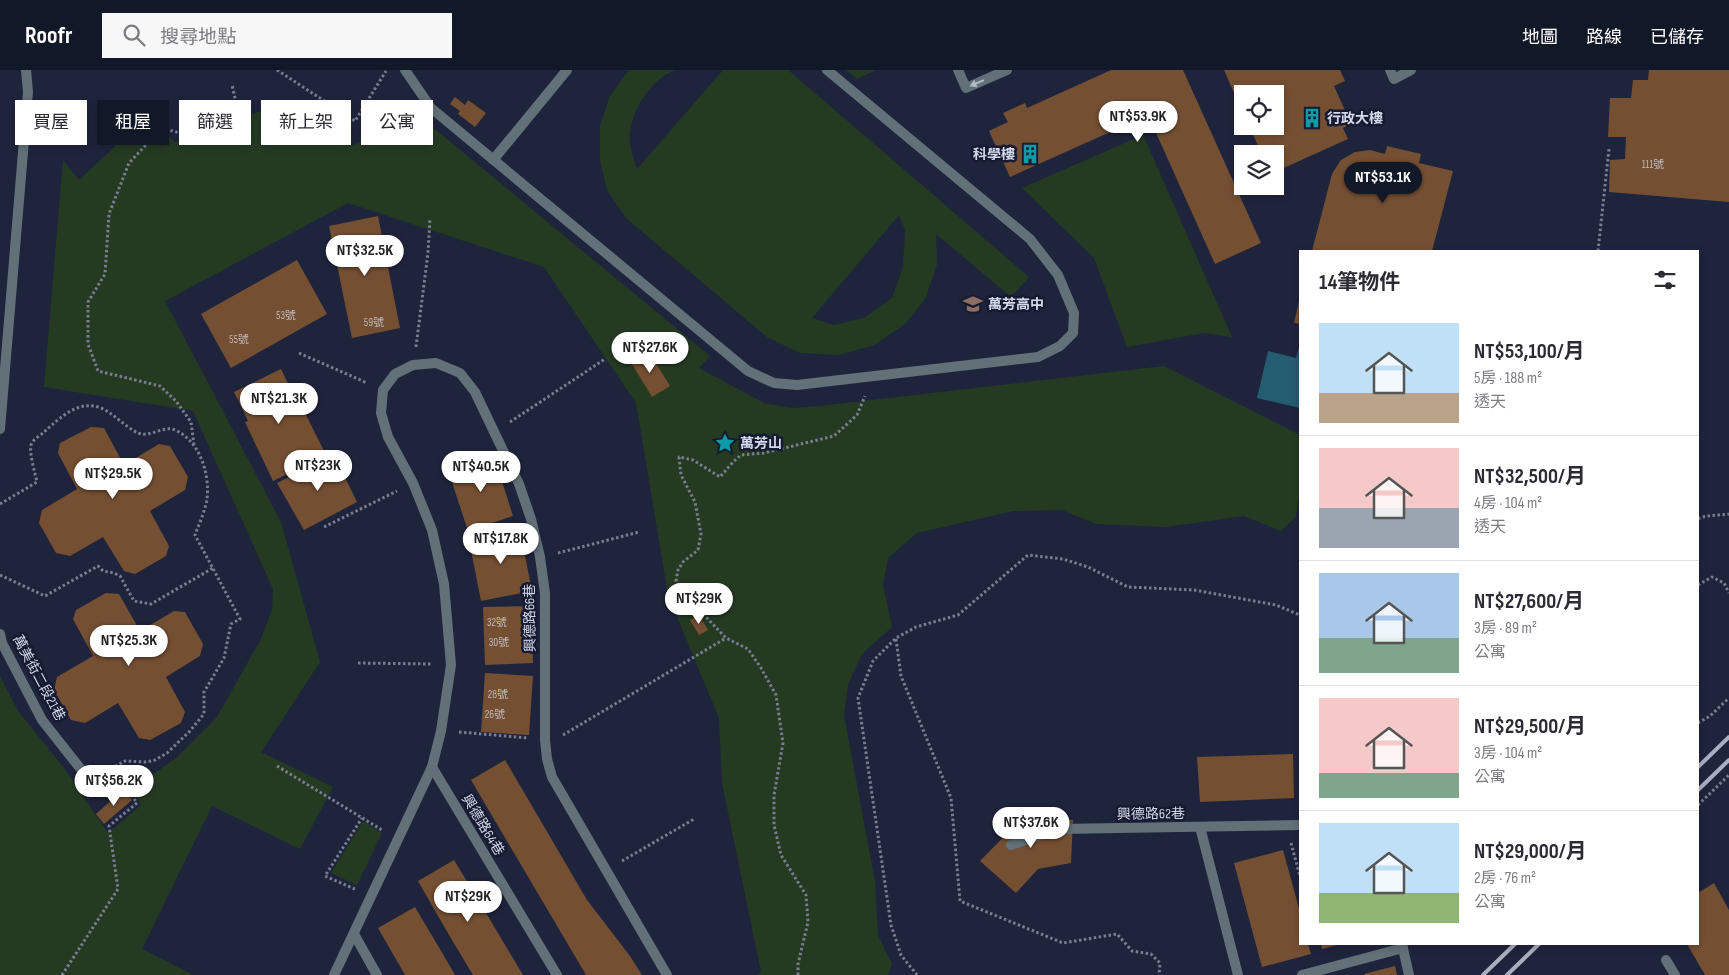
<!DOCTYPE html>
<html lang="zh-TW">
<meta charset="utf-8">
<style>
body{margin:0;font-family:"Sofia Sans Condensed","Noto Sans TC",sans-serif;background:#f7f7f7;color:#2b2b33;height:100vh;display:flex;flex-direction:column;font-size:19px;white-space:nowrap}
*{box-sizing:border-box;margin:0}
p{font-size:16px;color:#7c7c81}
.icon{flex:none;width:28px;height:28px;fill:none;stroke:currentColor;stroke-width:2;stroke-linecap:round;stroke-linejoin:round}
.map{position:relative;flex:1;overflow:hidden}
.drawer{position:absolute;left:1299px;top:180px;width:400px;height:695px;display:flex;flex-direction:column;background:#fff;border-radius:0px;box-shadow:0 2px 8px #0003}
.drawer>*{flex:none}
.banner{position:absolute;left:15px;top:30px;width:475px;height:45px;display:flex;gap:10px}
.tools{position:absolute;left:1234px;top:15px;display:grid;gap:10px}
.tools a{display:grid;place-items:center;width:50px;height:50px;border-radius:0px;background:#fff;box-shadow:0 2px 8px #0003;font-size:25px}
.price{position:absolute;translate:-50% -42px;padding:0 11px;border-radius:18px;background:#fff;color:#222;font-size:16px;line-height:32px;filter:drop-shadow(0 1px 2px #0008)}
.price::after{content:'';position:absolute;left:50%;top:30px;width:15px;height:11px;margin-left:-8px;background:inherit;clip-path:polygon(0 0,100% 0,50% 100%)}
.price.current{background:#111827;color:#fff}
ul{padding:0;list-style:none}
li{display:flex;align-items:center;gap:15px;height:125px;padding:0 20px}
li+li{border-top:1px solid #e1e1e2}
li span{display:grid;place-items:center;flex:none;width:140px;height:100px;border-radius:0px;color:#555}
li>.icon{margin-inline-start:auto}
span .icon{width:60px;height:60px;fill:#fffc;stroke-width:1}
li b{font-size:21px}
h2{display:flex;justify-content:space-between;align-items:center;height:60px;padding:0 20px;font-size:21px}
.chip{padding:0 18px;border-radius:0px;background:#fff;box-shadow:0 2px 8px #0003;font-size:18px;line-height:45px}
.chip.current{background:#111827;color:#fff}
header{display:flex;align-items:center;gap:30px;box-sizing:border-box;height:70px;padding:0 25px;background:#111827;color:#fff}
header strong{font-size:24px}
nav{display:flex;gap:28px;margin-inline-start:auto;font-size:18px}
.search{width:350px;height:45px;background:#f7f7f7;display:flex;align-items:center;gap:12px;box-sizing:border-box;padding:0 18px;border-radius:0px;color:#7c7c81;font-size:19px}
.map>svg:first-child{display:block}
.green{fill:#243b22;fill-rule:evenodd}
.water{fill:#245d72}
.building{fill:#754f32}
.lines{fill:none;stroke-linecap:round;stroke-linejoin:round}
.path{stroke:#787d92;stroke-width:3;stroke-dasharray:2.5 2.5;stroke-linecap:butt}
.lane{stroke:#627078;stroke-width:10}
.street{stroke:#627078;stroke-width:10}
.rail{stroke:#a9aec1;stroke-width:4}
.oneway{fill:#b2bac8}
.labels{text-anchor:middle;dominant-baseline:central;stroke-width:5;stroke-linejoin:round;paint-order:stroke}
.number-label{font-size:11px;fill:#bcb6bc}
.poi-label{font-size:14px;font-weight:bold;fill:#d4d9ea;stroke:#161b32;text-anchor:start}
.street-label{font-size:14px;fill:#d4d9ea;stroke:#161b32}
</style>
<header>
<strong>Roofr</strong>
<div class="search"><svg class="icon" aria-label="search" viewBox="0 0 24 24"><circle cx="10" cy="10" r="6"/><path d="M15 15l6 6"/></svg>搜尋地點</div>
<nav><a>地圖</a><a>路線</a><a>已儲存</a></nav>
</header>
<div class="map">
<svg width="1729" height="905" viewBox="0 0 1729 905">
<rect width="100%" height="100%" fill="#1f243d"/>
<g class="green">
<path d="M 629,0 L 675,0 C 652,9 634,36 630,61 C 628,71 633,90 637,99 L 723,0 L 788,0 L 1029,207 L 1011,227 L 936,164 L 937,195 L 925,229 L 905,254 L 874,275 L 839,285 L 800,283 L 767,267 L 626,148 L 607,120 L 600,90 L 600,56 L 610,26 ZM 899,145 L 905,160 L 903,197 L 892,228 L 864,248 L 834,255 L 812,248 Z"/>
<path d="M 846,0 L 876,0 L 857,9 Z"/>
<path d="M 283,33 L 349,76 L 425,51 L 710,286 L 699,298 L 764,333 L 793,338 L 820,336 L 1164,296 L 1300,365 L 1300,416 L 1296,447 L 1281,461 L 1244,446 L 1166,457 L 1096,454 L 1062,440 L 1013,441 L 917,463 L 888,488 L 883,515 L 892,557 L 862,584 L 848,614 L 844,645 L 875,812 L 878,865 L 892,894 L 888,905 L 757,905 L 761,902 L 722,713 L 719,648 L 668,525 L 636,333 L 544,197 L 348,133 L 165,231 L 281,452 L 320,592 L 261,682 L 333,717 L 300,779 L 212,736 L 142,879 L 193,905 L 0,905 L 0,606 L 18,641 L 64,698 L 108,763 L 141,735 L 131,720 L 176,688 L 217,647 L 261,569 L 272,540 L 273,519 L 193,341 L 44,317 L 63,90 L 79,110 L 109,82 L 143,46 L 175,72 Z"/>
<path d="M 1143,65 L 1232,267 L 1204,263 L 1127,277 L 1094,188 L 1022,118 Z"/>
<path d="M 363,751 L 382,763 L 357,815 L 331,803 Z"/>
</g>
<path class="water" d="M 1300,274 L 1300,338 L 1257,328 L 1268,281 L 1296,288 Z"/>
<g class="building">
<path d="M 1111,0 L 1183,0 L 1261,173 L 1215,194 L 1148,45 L 1010,107 L 989,61 L 1008,52 L 1003,43 L 1025,33 L 1027,38 Z"/>
<path d="M 1224,0 L 1340,0 L 1345,11 L 1334,16 L 1351,54 L 1343,58 L 1348,69 L 1277,101 L 1275,95 L 1275,84 L 1262,84 L 1249,56 L 1275,56 L 1275,24 L 1242,24 L 1242,41 Z"/>
<path d="M 1649,0 L 1729,0 L 1729,132 L 1609,122 L 1610,90 L 1625,89 L 1626,67 L 1608,67 L 1610,28 L 1631,28 L 1633,10 L 1648,10 Z"/>
<path d="M 455,27 L 465,35 L 468,30 L 486,43 L 475,57 L 458,44 L 460,41 L 450,34 Z"/>
<path d="M 1387,76 L 1421,84 L 1419,93 L 1453,101 L 1432,181 L 1312,181 L 1332,104 L 1341,90 L 1355,82 L 1370,80 L 1385,84 Z"/>
<path d="M 378,146 L 400,258 L 352,268 L 329,156 Z"/>
<path d="M 297,190 L 327,244 L 231,298 L 201,244 Z"/>
<path d="M 1299,231 L 1300,231 L 1300,254 L 1294,253 Z"/>
<path d="M 648,280 L 670,316 L 652,327 L 630,291 Z"/>
<path d="M 281,299 L 295,328 L 297,327 L 326,385 L 273,411 L 245,352 L 248,351 L 234,322 Z"/>
<path d="M 91,357 L 104,358 L 124,395 L 159,374 L 170,376 L 188,407 L 185,420 L 150,441 L 169,476 L 166,486 L 135,504 L 124,501 L 103,467 L 70,486 L 56,483 L 39,453 L 42,440 L 77,419 L 58,383 L 60,373 Z"/>
<path d="M 334,385 L 357,432 L 304,460 L 277,413 Z"/>
<path d="M 494,386 L 513,446 L 468,461 L 448,400 Z"/>
<path d="M 520,460 L 532,521 L 481,531 L 469,470 Z"/>
<path d="M 106,523 L 119,524 L 140,561 L 174,541 L 185,542 L 203,574 L 200,586 L 166,607 L 185,642 L 181,653 L 150,670 L 139,668 L 118,633 L 85,653 L 71,650 L 54,620 L 57,607 L 93,586 L 73,549 L 76,540 Z"/>
<path d="M 531,536 L 533,593 L 485,595 L 483,537 Z"/>
<path d="M 699,545 L 708,560 L 699,565 L 690,550 Z"/>
<path d="M 485,603 L 533,606 L 529,665 L 481,662 Z"/>
<path d="M 1293,684 L 1294,728 L 1200,732 L 1197,687 Z"/>
<path d="M 505,690 L 587,830 L 630,886 L 642,905 L 586,905 L 471,710 Z"/>
<path d="M 123,720 L 132,730 L 104,754 L 96,744 Z"/>
<path d="M 1027,743 L 1073,750 L 1071,793 L 1038,799 L 1016,823 L 980,791 Z"/>
<path d="M 1283,780 L 1300,842 L 1300,874 L 1308,874 L 1311,884 L 1262,897 L 1234,793 Z"/>
<path d="M 454,790 L 486,843 L 523,905 L 473,905 L 449,865 L 418,811 Z"/>
<path d="M 1714,813 L 1729,840 L 1729,905 L 1705,905 L 1687,874 L 1698,874 L 1698,823 Z"/>
<path d="M 415,837 L 444,886 L 455,905 L 405,905 L 378,858 Z"/>
<path d="M 1321,874 L 1341,874 L 1322,879 Z"/>
<path d="M 1395,896 L 1397,905 L 1365,905 L 1364,904 Z"/>
</g>
<g class="lines">
<g class="path">
<path d="M 277,0 L 355,51 L 386,1"/>
<path d="M 1598,181 L 1609,79"/>
<path d="M 416,277 L 428,183 L 430,148"/>
<path d="M 299,283 L 367,313"/>
<path d="M 510,352 L 605,289"/>
<path d="M 194,375 L 191,352 L 176,331 L 160,316 L 98,301 L 88,274 L 88,232 L 105,204 L 109,144 L 129,93 L 162,58 L 180,63 L 238,41 L 232,15"/>
<path d="M 0,434 L 37,412 C 35,403 29,383 31,375 C 33,369 40,366 44,362 C 60,348 78,329 101,338 C 112,342 125,357 138,363 C 150,368 163,355 175,360 C 200,371 210,404 207,429 C 205,441 199,454 195,465 L 240,549 L 231,554 L 224,588 L 204,622 L 204,644 L 189,662 L 167,683 L 155,690 L 146,692 L 125,691 L 106,701"/>
<path d="M 1698,449 C 1708,444 1718,446 1729,444"/>
<path d="M 324,457 L 397,421"/>
<path d="M 558,483 L 639,462"/>
<path d="M 0,505 L 45,526 L 98,496 L 103,501 L 114,503 L 120,506 L 134,531 L 151,534 L 213,498"/>
<path d="M 1698,515 L 1712,507 L 1724,513 L 1729,523"/>
<path d="M 896,569 L 901,606 L 951,728 L 960,831 L 1063,873 L 1117,864 L 1132,881 L 1151,884 L 1160,893 L 1159,905"/>
<path d="M 358,593 L 432,594"/>
<path d="M 1698,653 L 1710,646 L 1729,628"/>
<path d="M 459,662 L 528,668"/>
<path d="M 563,665 L 726,568"/>
<path d="M 277,696 L 382,760"/>
<path d="M 1698,735 L 1729,705"/>
<path d="M 1291,773 L 1300,806"/>
<path d="M 622,791 L 694,749"/>
<path d="M 355,819 L 325,806 L 362,748"/>
<path d="M 62,905 L 118,819 L 109,756 L 137,733 L 112,696"/>
<path d="M 798,905 L 798,894 L 808,852 L 806,825 L 781,785 L 774,755 L 774,725 L 783,673 L 776,625 L 761,598 L 748,579 L 726,568 L 682,522 L 676,511 L 678,500 L 683,492 L 698,480 L 701,464 L 695,432 L 681,405 L 679,387 L 693,390 L 720,407 L 733,392 L 741,385 L 764,383 L 834,366 L 857,345 L 865,326"/>
<path d="M 917,905 L 901,885 L 891,855 L 858,628 L 873,591 L 896,568 L 916,557 L 958,545 L 1028,485 L 1063,489 L 1088,497 L 1128,517 L 1194,520 L 1276,535 L 1300,545"/>
</g>
<g class="lane">
<path d="M 405,0 L 431,38 L 748,301 L 774,313 L 797,315 L 1038,287 L 1060,276 L 1073,263 L 1074,243 L 1058,205 L 1030,169 L 827,0"/>
<path d="M 958,0 L 966,18 L 1007,0"/>
<path d="M 1390,0 L 1394,9 L 1411,0"/>
<path d="M 493,90 L 567,0"/>
<path d="M 0,359 L 28,22 L 26,0"/>
<path d="M 0,564 L 2,573 L 42,650 L 91,712"/>
<path d="M 432,697 L 557,905"/>
<path d="M 1011,775 L 1058,759 L 1300,755"/>
<path d="M 354,864 L 377,905"/>
<path d="M 1402,874 L 1409,905"/>
<path d="M 1666,890 L 1675,905"/>
<path d="M 334,905 L 432,697 L 441,661 L 451,595 L 444,514 L 432,460 L 413,413 L 388,367 L 381,343 L 383,320 L 395,304 L 413,295 L 436,293 L 460,303 L 475,322 L 519,414 L 531,449 L 540,487 L 545,523 L 545,670 L 547,689 L 552,707 L 667,905"/>
<path d="M 1302,905 L 1403,878"/>
</g>
<path class="street" d="M 1200,757 L 1238,905"/>
<g class="rail">
<path d="M 1698,697 L 1729,667"/>
<path d="M 1698,720 L 1729,690"/>
<path d="M 1483,905 L 1515,874"/>
<path d="M 1507,905 L 1539,874"/>
</g>
</g>
<defs><path id="oneway-solid" d="M-6-.8H1V-3.2L6.5 0L1 3.2V.8H-6Z" transform="scale(1.25)"/></defs>
<use class="oneway" href="#oneway-solid" transform="translate(977 13) rotate(157)"/>
<defs>
<symbol id="building-bare" viewBox="-9 -9 18 18"><path d="M-4-6H4V6H1V3H-1V6H-4ZM-2.5-4.3h1.7v1.8h-1.7ZM.8-4.3h1.7v1.8H.8ZM-2.5-1h1.7V.8h-1.7ZM.8-1h1.7V.8H.8Z" fill="#0f9aa8" stroke="#161b32" stroke-width="2.5" paint-order="stroke"/></symbol>
<symbol id="school-bare" viewBox="-9 -9 18 18"><path d="M0-5L7-2L0 1L-7-2ZM-4 1L0 2.5L4 1V4Q0 6-4 4Z" fill="#8d6e63" stroke="#161b32" stroke-width="2.5" paint-order="stroke"/></symbol>
<symbol id="sight-bare" viewBox="-9 -9 18 18"><path d="M0-6L1.8-2.2L6-1.7L2.9 1.2L3.7 5.4L0 3.3L-3.7 5.4L-2.9 1.2L-6-1.7L-1.8-2.2Z" fill="#0f9aa8" stroke="#161b32" stroke-width="2.5" paint-order="stroke"/></symbol>
</defs>
<g fill-rule="evenodd">
<use href="#building-bare" x="1298" y="34" width="28" height="28"/>
<use href="#building-bare" x="1016" y="70" width="28" height="28"/>
<use href="#school-bare" x="959" y="220" width="28" height="28"/>
<use href="#sight-bare" x="711" y="359" width="28" height="28"/>
</g>
<g class="labels">
<g class="number-label">
<text x="1653" y="94">111號</text>
<text x="286" y="245">53號</text>
<text x="374" y="252">59號</text>
<text x="239" y="269">55號</text>
<text x="497" y="552">32號</text>
<text x="499" y="572">30號</text>
<text x="498" y="624">28號</text>
<text x="495" y="644">26號</text>
</g>
<g class="poi-label">
<text x="1327" y="48">行政大樓</text>
<text x="1015" y="84" text-anchor="end">科學樓</text>
<text x="988" y="234">萬芳高中</text>
<text x="740" y="373">萬芳山</text>
</g>
<g class="street-label">
<text transform="translate(530 548) rotate(-91)">興德路66巷</text>
<text transform="translate(39 608) rotate(62)">萬美街二段21巷</text>
<text transform="translate(1151 744) rotate(-1)">興德路62巷</text>
<text transform="translate(483 755) rotate(59)">興德路64巷</text>
</g>
</g>
</svg>
<div class="tools">
<a><svg class="icon" aria-label="locate" viewBox="0 0 24 24"><circle cx="12" cy="12" r="6"/><path d="M12 2v4M12 18v4M2 12h4M18 12h4"/></svg></a>
<a><svg class="icon" aria-label="layers" viewBox="0 0 24 24"><path d="M12 4l9 5-9 5-9-5zM3 14l9 5 9-5"/></svg></a>
</div>
<b class="price" style="left:1138px;top:73px">NT$53.9K</b>
<b class="price current" style="left:1383px;top:134px">NT$53.1K</b>
<b class="price" style="left:365px;top:207px">NT$32.5K</b>
<b class="price" style="left:650px;top:304px">NT$27.6K</b>
<b class="price" style="left:279px;top:355px">NT$21.3K</b>
<b class="price" style="left:318px;top:422px">NT$23K</b>
<b class="price" style="left:481px;top:423px">NT$40.5K</b>
<b class="price" style="left:113px;top:430px">NT$29.5K</b>
<b class="price" style="left:501px;top:495px">NT$17.8K</b>
<b class="price" style="left:699px;top:555px">NT$29K</b>
<b class="price" style="left:129px;top:597px">NT$25.3K</b>
<b class="price" style="left:114px;top:737px">NT$56.2K</b>
<b class="price" style="left:1031px;top:779px">NT$37.6K</b>
<b class="price" style="left:468px;top:853px">NT$29K</b>
<div class="banner">
<a class="chip">買屋</a>
<a class="chip current">租屋</a>
<a class="chip">篩選</a>
<a class="chip">新上架</a>
<a class="chip">公寓</a>
</div>
<section class="drawer">
<h2>14筆物件<svg class="icon" aria-label="filters" viewBox="0 0 24 24"><path d="M4 7h16M4 17h16"/><circle cx="9" cy="7" r="2"/><circle cx="15" cy="17" r="2"/></svg></h2>
<ul>
<li><span style="background:linear-gradient(#bfe0f5 70%,#b9a48a 0)"><svg class="icon" aria-label="home" viewBox="0 0 24 24"><path d="M3 11l9-7 9 7M6 9v11h12V9"/></svg></span><div><b>NT$53,100/月</b><p>5房 · 188 m²</p><p>透天</p></div></li>
<li><span style="background:linear-gradient(#f6c9c9 60%,#9aa5b1 0)"><svg class="icon" aria-label="home" viewBox="0 0 24 24"><path d="M3 11l9-7 9 7M6 9v11h12V9"/></svg></span><div><b>NT$32,500/月</b><p>4房 · 104 m²</p><p>透天</p></div></li>
<li><span style="background:linear-gradient(#a9c7e8 65%,#7fa58c 0)"><svg class="icon" aria-label="home" viewBox="0 0 24 24"><path d="M3 11l9-7 9 7M6 9v11h12V9"/></svg></span><div><b>NT$27,600/月</b><p>3房 · 89 m²</p><p>公寓</p></div></li>
<li><span style="background:linear-gradient(#f6c9c9 75%,#7fa58c 0)"><svg class="icon" aria-label="home" viewBox="0 0 24 24"><path d="M3 11l9-7 9 7M6 9v11h12V9"/></svg></span><div><b>NT$29,500/月</b><p>3房 · 104 m²</p><p>公寓</p></div></li>
<li><span style="background:linear-gradient(#bfe0f5 70%,#8fb573 0)"><svg class="icon" aria-label="home" viewBox="0 0 24 24"><path d="M3 11l9-7 9 7M6 9v11h12V9"/></svg></span><div><b>NT$29,000/月</b><p>2房 · 76 m²</p><p>公寓</p></div></li>
</ul>
</section>
</div>
